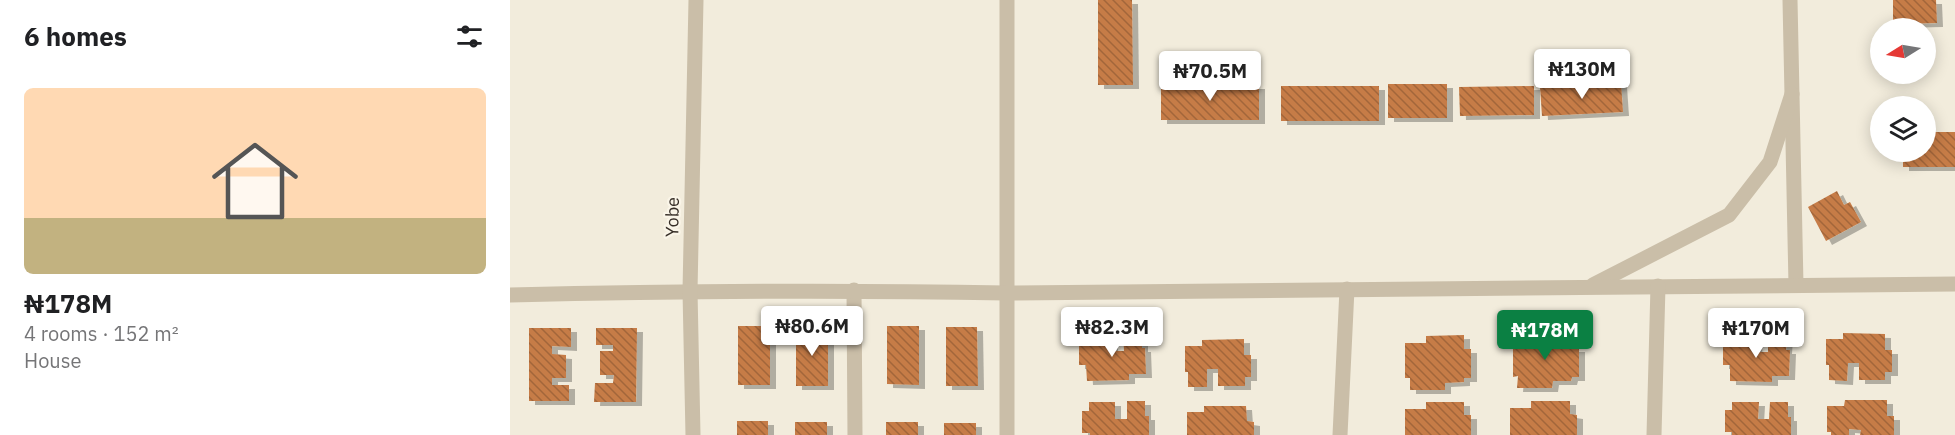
<!DOCTYPE html>
<meta charset="utf-8">
<style>
body{margin:0;font-family:"IBM Plex Sans",sans-serif;background:#f6f6f6;color:#202124;height:100vh;display:flex;flex-direction:column;font-size:22px;white-space:nowrap}
*{box-sizing:border-box;margin:0}
p{font-size:20px;color:#757577}
.icon{flex:none;width:33px;height:33px;fill:none;stroke:currentColor;stroke-width:2;stroke-linecap:round;stroke-linejoin:round}
.map{position:relative;flex:1;overflow:hidden}
.side{display:flex;flex-direction:column;background:#fff;width:510px}
.side>*{flex:none}
.needle{width:39px;rotate:259deg}
.tools{position:absolute;left:1360px;top:18px;display:grid;gap:12px}
.tools a{display:grid;place-items:center;width:66px;height:66px;border-radius:50%;background:#fff;box-shadow:0 3px 15px #0003;font-size:30px}
.price{position:absolute;translate:-50% -51px;padding:0 14px;border-radius:6px;background:#fff;color:#222;font-size:20px;line-height:39px;filter:drop-shadow(0 2px 3px #0008)}
.price::after{content:'';position:absolute;left:50%;top:36px;width:18px;height:14px;margin-left:-9px;background:inherit;clip-path:polygon(0 0,100% 0,50% 100%)}
.price.active{background:#0b8043;color:#fff}
ul{padding:0;list-style:none}
li{display:grid;align-content:center;gap:12px;height:318px;padding:0 24px}
li+li{border-top:2px solid #e0e0e0}
li span{display:grid;place-items:center;height:186px;border-radius:9px;color:#555}
li>.icon{margin-inline-start:auto}
span .icon{width:108px;height:108px;fill:#fffc;stroke-width:1}
li b{font-size:26px}
h2{display:flex;justify-content:space-between;align-items:center;height:72px;padding:0 24px;font-size:26px}
main{display:flex;flex:1;min-height:0}
.map>svg:first-child{display:block}
.building{fill:url(#building-back-hatch);filter:url(#shadow)}
.lines{fill:none;stroke-linecap:round;stroke-linejoin:round}
.street{stroke:#cabea8;stroke-width:15}
.labels{text-anchor:middle;dominant-baseline:central;stroke-width:4.5;stroke-linejoin:round;paint-order:stroke}
.street-label{font-size:18px;fill:#372f28;stroke:#faf5e8}
</style>
<main>
<section class="side">
<h2>6 homes<svg class="icon" aria-label="filters" viewBox="0 0 24 24"><path d="M4 7h16M4 17h16"/><circle cx="9" cy="7" r="2"/><circle cx="15" cy="17" r="2"/></svg></h2>
<ul>
<li><span style="background:linear-gradient(#ffd9b3 70%,#c2b280 0)"><svg class="icon" aria-label="home" viewBox="0 0 24 24"><path d="M3 11l9-7 9 7M6 9v11h12V9"/></svg></span><div><b>₦178M</b><p>4 rooms · 152 m²</p><p>House</p></div></li>
</ul>
</section>
<div class="map">
<svg width="1445" height="435" viewBox="0 0 1445 435">
<defs>
<pattern id="building-back-hatch" width="6" height="6" patternUnits="userSpaceOnUse" patternTransform="scale(1.5)"><rect width="6" height="6" fill="#c67c46"/><path d="M-1 5l2 2M0 0l6 6M5-1l2 2" fill="none" stroke="#a2663a"/></pattern>
<filter id="shadow"><feDropShadow dx="6" dy="4" stdDeviation="0" flood-color="#0004"/></filter>
</defs>
<rect width="100%" height="100%" fill="#f2ecdc"/>
<g class="building">
<path d="M 588,0 L 622,0 L 623,85 L 588,85 Z"/>
<path d="M 1383,0 L 1426,0 L 1427,23 L 1383,24 Z"/>
<path d="M 1111,83 L 1113,112 L 1032,116 L 1030,87 Z"/>
<rect x="878" y="84" width="59" height="34"/>
<rect x="651" y="85" width="98" height="35"/>
<rect x="771" y="86" width="98" height="35"/>
<path d="M 1024,86 L 1024,115 L 950,116 L 949,87 Z"/>
<path d="M 1416,132 L 1445,132 L 1445,167 L 1393,167 L 1393,152 L 1416,152 Z"/>
<path d="M 1327,191 L 1334,205 L 1340,202 L 1351,222 L 1316,241 L 1298,207 Z"/>
<rect x="228" y="326" width="32" height="59"/>
<path d="M 377,326 L 409,326 L 409,385 L 377,384 Z"/>
<path d="M 318,327 L 318,386 L 286,386 L 286,328 Z"/>
<path d="M 436,327 L 467,327 L 468,386 L 436,386 Z"/>
<path d="M 19,328 L 61,328 L 61,347 L 42,346 L 42,354 L 56,355 L 56,378 L 42,378 L 42,385 L 59,385 L 59,401 L 19,401 Z"/>
<path d="M 86,328 L 127,328 L 126,402 L 84,402 L 85,383 L 103,383 L 104,375 L 90,375 L 90,351 L 103,351 L 103,345 L 86,345 Z"/>
<path d="M 613,333 L 632,333 L 632,348 L 635,348 L 636,374 L 619,374 L 619,380 L 577,381 L 576,365 L 569,365 L 569,343 L 576,343 L 575,335 L 602,334 L 602,351 L 614,351 Z"/>
<path d="M 1333,333 L 1375,334 L 1375,350 L 1382,350 L 1382,372 L 1375,372 L 1375,380 L 1349,380 L 1349,363 L 1338,363 L 1337,381 L 1319,380 L 1319,365 L 1316,365 L 1316,339 L 1333,339 Z"/>
<path d="M 1024,334 L 1062,334 L 1062,348 L 1069,348 L 1069,377 L 1062,377 L 1061,381 L 1043,381 L 1042,388 L 1007,388 L 1008,376 L 1003,377 L 1003,341 L 1024,341 Z"/>
<path d="M 954,335 L 954,349 L 961,349 L 961,378 L 954,378 L 954,382 L 935,383 L 935,390 L 900,390 L 900,378 L 895,378 L 895,343 L 916,343 L 916,336 Z"/>
<path d="M 1220,335 L 1247,335 L 1246,352 L 1258,352 L 1258,335 L 1277,335 L 1276,350 L 1280,350 L 1279,376 L 1262,376 L 1262,382 L 1220,381 L 1220,365 L 1213,365 L 1213,343 L 1220,344 Z"/>
<path d="M 734,339 L 734,355 L 741,355 L 741,377 L 735,377 L 735,386 L 708,386 L 708,369 L 697,369 L 697,387 L 678,387 L 678,372 L 675,372 L 675,346 L 692,346 L 692,340 Z"/>
<path d="M 1335,400 L 1377,400 L 1377,416 L 1384,416 L 1384,435 L 1350,435 L 1351,430 L 1339,429 L 1339,435 L 1321,435 L 1321,432 L 1317,432 L 1317,406 L 1334,406 Z"/>
<path d="M 617,401 L 635,401 L 635,416 L 639,416 L 639,435 L 580,435 L 580,433 L 572,433 L 572,411 L 579,411 L 579,402 L 605,402 L 605,419 L 617,419 Z"/>
<path d="M 1021,401 L 1060,401 L 1060,414 L 1067,415 L 1067,435 L 1000,435 L 1000,408 L 1021,408 Z"/>
<path d="M 916,402 L 954,402 L 954,415 L 961,415 L 961,435 L 895,435 L 895,409 L 916,409 Z"/>
<path d="M 1222,402 L 1249,402 L 1248,419 L 1259,419 L 1260,402 L 1278,402 L 1278,417 L 1281,417 L 1281,435 L 1222,435 L 1222,432 L 1215,432 L 1215,410 L 1222,410 Z"/>
<path d="M 694,406 L 736,406 L 737,421 L 744,422 L 744,435 L 677,435 L 677,412 L 694,412 Z"/>
<rect x="227" y="421" width="31" height="14"/>
<rect x="285" y="422" width="32" height="13"/>
<rect x="376" y="422" width="32" height="13"/>
<rect x="434" y="423" width="32" height="12"/>
</g>
<g class="lines">
<g class="street">
<path d="M 497,0 L 497,435"/>
<path d="M 1280,0 L 1286,285"/>
<path d="M 1083,285 L 1219,215 L 1260,162 L 1282,94"/>
<path d="M 344,290 L 345,435"/>
<path d="M 0,295 C 166,291 331,290 496,293 L 1445,284"/>
<path d="M 183,435 L 180,291 L 186,0"/>
<path d="M 830,435 L 837,289"/>
<path d="M 1144,435 L 1148,286"/>
</g>
</g>
<g class="labels">
<g class="street-label">
<text transform="translate(162 217) rotate(-89)">Yobe</text>
</g>
</g>
</svg>
<div class="tools">
<a><svg class="needle" viewBox="-14 -14 28 28"><path d="M0-13l5 13h-10z" fill="#e53935"/><path d="M0 13l5-13h-10z" fill="#757577"/></svg></a>
<a><svg class="icon" aria-label="layers" viewBox="0 0 24 24"><path d="M12 4l9 5-9 5-9-5zM3 14l9 5 9-5"/></svg></a>
</div>
<b class="price" style="left:1072px;top:100px">₦130M</b>
<b class="price" style="left:700px;top:102px">₦70.5M</b>
<b class="price" style="left:302px;top:357px">₦80.6M</b>
<b class="price" style="left:602px;top:358px">₦82.3M</b>
<b class="price" style="left:1246px;top:359px">₦170M</b>
<b class="price active" style="left:1035px;top:361px">₦178M</b>
</div>
</main>
